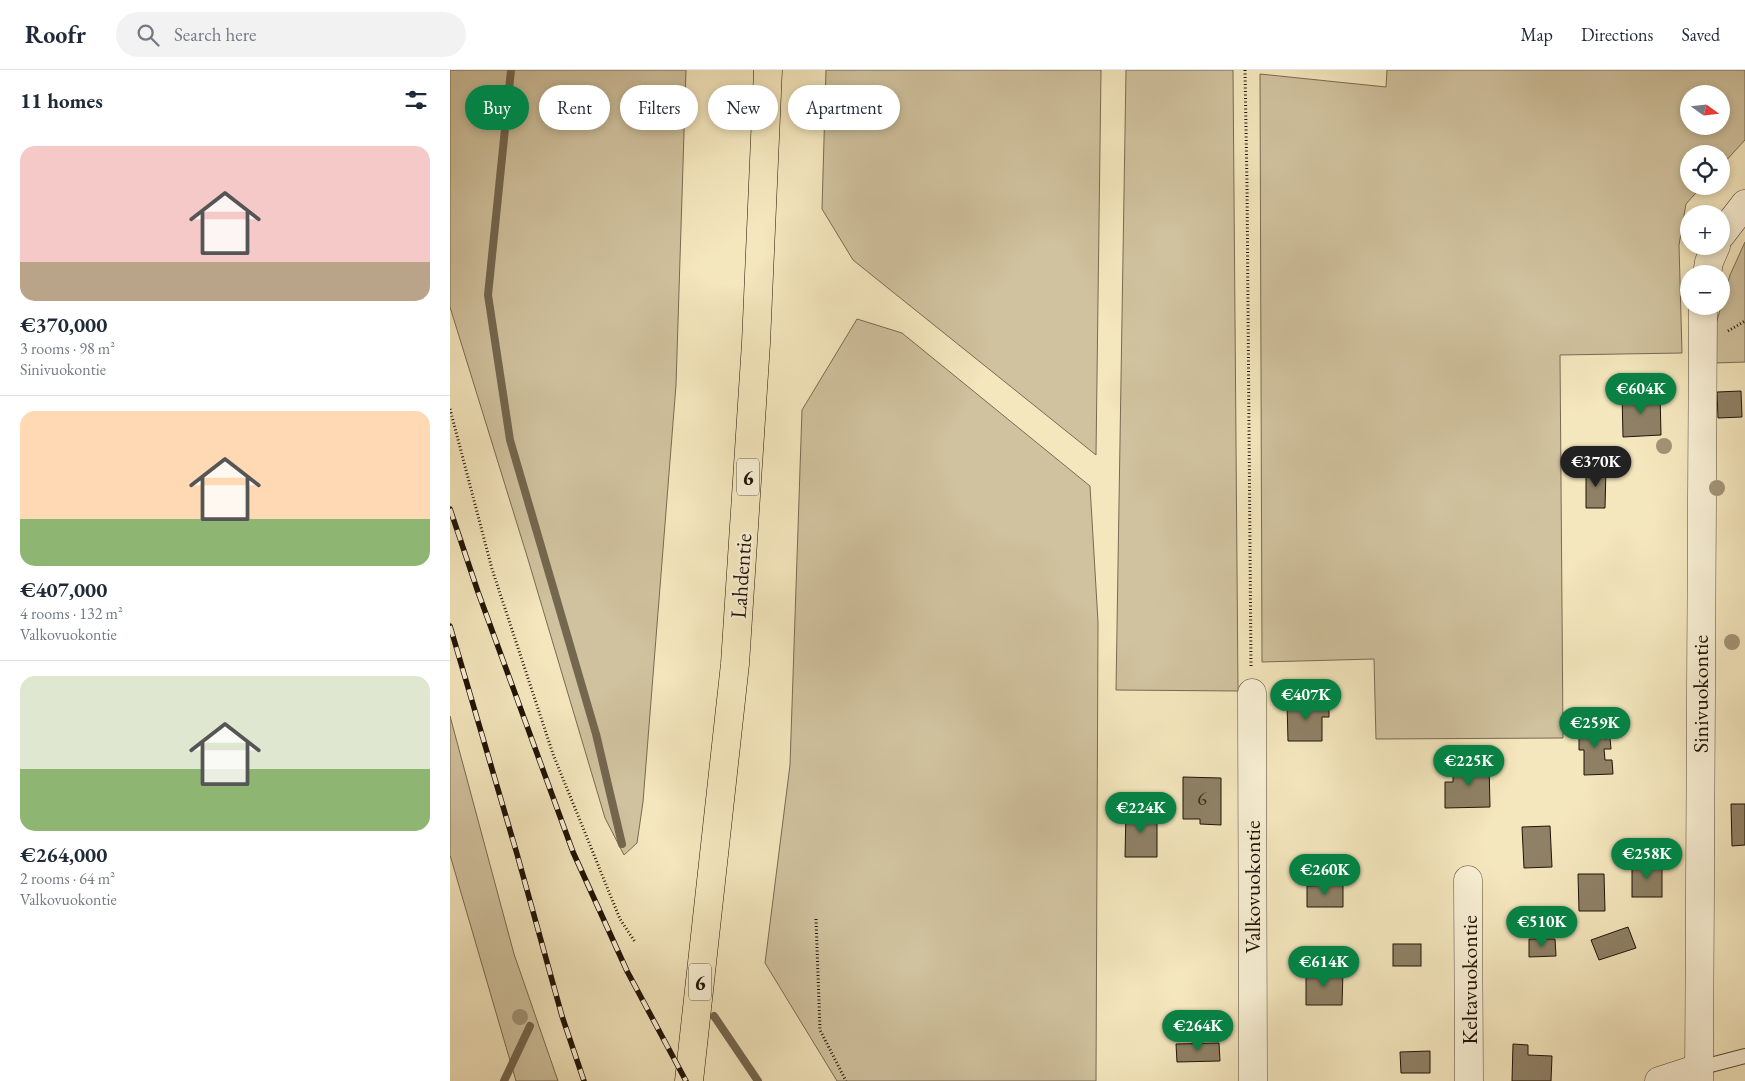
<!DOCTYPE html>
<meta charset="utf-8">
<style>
body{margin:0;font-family:"EB Garamond",serif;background:#f2f2f3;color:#1f2937;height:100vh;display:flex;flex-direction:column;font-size:19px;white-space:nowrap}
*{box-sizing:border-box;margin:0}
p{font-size:16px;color:#747a83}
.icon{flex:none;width:28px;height:28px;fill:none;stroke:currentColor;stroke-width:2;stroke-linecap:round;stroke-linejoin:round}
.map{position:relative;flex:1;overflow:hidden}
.side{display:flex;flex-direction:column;background:#fff;width:450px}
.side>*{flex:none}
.top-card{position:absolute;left:15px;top:15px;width:475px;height:45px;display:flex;gap:10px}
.needle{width:32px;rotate:105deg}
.fabs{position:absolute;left:1230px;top:15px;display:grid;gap:10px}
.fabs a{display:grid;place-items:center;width:50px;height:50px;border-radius:50%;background:#fff;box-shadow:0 2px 8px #0003;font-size:25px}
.price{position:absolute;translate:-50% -42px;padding:0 11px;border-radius:18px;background:#0b8043;color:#fff;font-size:16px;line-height:32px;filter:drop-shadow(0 1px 2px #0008)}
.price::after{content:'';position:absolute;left:50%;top:30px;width:15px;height:11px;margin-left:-8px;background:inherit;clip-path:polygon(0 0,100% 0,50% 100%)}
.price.selected{background:#222;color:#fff}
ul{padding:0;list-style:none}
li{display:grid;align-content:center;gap:10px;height:265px;padding:0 20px}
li+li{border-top:1px solid #e0e1e3}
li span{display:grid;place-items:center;height:155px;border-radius:15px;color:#555}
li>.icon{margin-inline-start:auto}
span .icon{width:90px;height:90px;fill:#fffc;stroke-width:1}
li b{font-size:21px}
h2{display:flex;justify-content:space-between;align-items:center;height:60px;padding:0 20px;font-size:21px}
.tag{padding:0 18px;border-radius:22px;background:#fff;box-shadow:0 2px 8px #0003;font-size:18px;line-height:45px}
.tag.selected{background:#0b8043;color:#fff}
header{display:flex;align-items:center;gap:30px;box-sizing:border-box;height:70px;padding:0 25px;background:#fff;border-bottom:1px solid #e0e1e3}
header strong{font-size:24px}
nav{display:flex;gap:28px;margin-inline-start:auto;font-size:18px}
.search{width:350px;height:45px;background:#f2f2f3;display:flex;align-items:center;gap:12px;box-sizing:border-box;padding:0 18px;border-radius:28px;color:#747a83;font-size:19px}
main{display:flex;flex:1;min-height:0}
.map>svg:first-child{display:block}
.green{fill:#d0c29e;stroke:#786b52;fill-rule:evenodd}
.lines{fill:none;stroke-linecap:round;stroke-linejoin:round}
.stream{stroke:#74674f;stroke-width:8}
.building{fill:#8f8166;stroke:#211407}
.lane-casing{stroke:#564834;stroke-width:16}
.street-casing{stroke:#564834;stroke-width:29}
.highway-casing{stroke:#211407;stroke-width:29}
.path{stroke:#211407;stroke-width:3;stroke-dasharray:1 2.5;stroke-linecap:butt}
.lane{stroke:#f8efd4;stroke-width:14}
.street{stroke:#f8efd4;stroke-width:28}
.highway{stroke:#f4e6bd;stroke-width:28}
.rail-casing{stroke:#211407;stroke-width:5.5}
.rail{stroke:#f8efd4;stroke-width:4;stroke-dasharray:11;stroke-linecap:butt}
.tree{fill:#a29476}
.labels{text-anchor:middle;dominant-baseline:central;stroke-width:4.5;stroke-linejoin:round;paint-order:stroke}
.number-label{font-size:20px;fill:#3c2f1f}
.shield{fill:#f8efd4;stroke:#625644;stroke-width:1}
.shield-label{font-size:21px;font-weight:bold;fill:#211407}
.street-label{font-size:22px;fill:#211407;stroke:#f8efd4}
</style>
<header>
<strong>Roofr</strong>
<div class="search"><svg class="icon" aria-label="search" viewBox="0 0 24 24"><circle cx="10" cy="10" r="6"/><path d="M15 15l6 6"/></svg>Search here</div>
<nav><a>Map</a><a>Directions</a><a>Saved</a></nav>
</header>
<main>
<section class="side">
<h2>11 homes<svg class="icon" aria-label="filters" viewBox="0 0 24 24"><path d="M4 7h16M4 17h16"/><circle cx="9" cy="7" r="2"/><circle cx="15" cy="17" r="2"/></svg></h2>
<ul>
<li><span style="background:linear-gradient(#f6c9c9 75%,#b9a48a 0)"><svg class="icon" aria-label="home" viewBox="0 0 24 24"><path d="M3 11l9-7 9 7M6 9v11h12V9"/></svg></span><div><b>€370,000</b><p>3 rooms · 98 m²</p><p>Sinivuokontie</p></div></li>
<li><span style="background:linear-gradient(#ffd9b3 70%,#8fb573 0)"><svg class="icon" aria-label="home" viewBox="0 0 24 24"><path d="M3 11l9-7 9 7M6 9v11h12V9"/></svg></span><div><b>€407,000</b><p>4 rooms · 132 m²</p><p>Valkovuokontie</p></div></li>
<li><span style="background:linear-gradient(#dfe7d0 60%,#8fb573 0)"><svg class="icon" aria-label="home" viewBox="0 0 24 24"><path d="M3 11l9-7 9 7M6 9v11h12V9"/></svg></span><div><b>€264,000</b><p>2 rooms · 64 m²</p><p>Valkovuokontie</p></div></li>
</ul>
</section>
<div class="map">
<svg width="1295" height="1011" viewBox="0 0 1295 1011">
<rect width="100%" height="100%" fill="#f4e6bd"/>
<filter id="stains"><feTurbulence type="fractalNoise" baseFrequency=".004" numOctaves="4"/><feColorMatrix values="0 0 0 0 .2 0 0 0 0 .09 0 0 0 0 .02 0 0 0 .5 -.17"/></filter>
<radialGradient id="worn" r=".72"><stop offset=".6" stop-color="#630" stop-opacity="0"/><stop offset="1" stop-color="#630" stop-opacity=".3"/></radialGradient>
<g class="green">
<path d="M 0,0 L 236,0 L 226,315 L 193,732 L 187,773 L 174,785 L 155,748 L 77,486 L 0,237 Z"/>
<path d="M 376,0 L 651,0 L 646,385 L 403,190 L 372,139 Z"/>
<path d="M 676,0 L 783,0 L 788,621 L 666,620 Z"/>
<path d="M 937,0 L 1295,0 L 1295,70 L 1271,96 L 1271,84 L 1239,84 L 1239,116 L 1252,116 L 1236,134 L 1229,175 L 1232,283 L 1110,285 L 1113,668 L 926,669 L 924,589 L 812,592 L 810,4 L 936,17 ZM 1239,24 L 1271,24 L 1271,56 L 1239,56 Z"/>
<path d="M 1295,172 L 1295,292 L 1264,293 L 1266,254 L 1280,205 Z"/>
<path d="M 407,249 L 452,263 L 640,416 L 648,552 L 646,1011 L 387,1011 L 315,893 L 340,695 L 352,340 Z"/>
<path d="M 0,646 L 64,884 L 108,1011 L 66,1011 L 0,785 Z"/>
</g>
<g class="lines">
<g class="stream">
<path d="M 61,0 L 38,225 L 60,370 L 146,664 L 172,774"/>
<path d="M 264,946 L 308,1011"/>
<path d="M 54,1011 L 80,956"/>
</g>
</g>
<g class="building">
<path d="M 1291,321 L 1292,347 L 1268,348 L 1267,322 Z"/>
<path d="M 1210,323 L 1211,365 L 1173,367 L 1172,324 Z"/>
<path d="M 1136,398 L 1156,398 L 1155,438 L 1136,438 Z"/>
<path d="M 879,632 L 879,647 L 872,647 L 872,671 L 838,671 L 837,633 Z"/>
<path d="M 1155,650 L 1155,669 L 1160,668 L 1161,679 L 1154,679 L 1155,690 L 1162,690 L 1163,704 L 1134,705 L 1134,680 L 1129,680 L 1129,662 L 1136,662 L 1136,651 Z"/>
<path d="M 1039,694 L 1040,737 L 995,738 L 995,712 L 1003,712 L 1003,695 Z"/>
<path d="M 733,707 L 771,708 L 771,755 L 750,754 L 750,749 L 733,749 Z"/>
<path d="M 1281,734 L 1295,734 L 1295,775 L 1282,776 Z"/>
<path d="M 676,740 L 707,740 L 707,787 L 675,787 Z"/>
<path d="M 1100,756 L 1102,797 L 1074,798 L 1072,757 Z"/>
<rect x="1182" y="793" width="30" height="34"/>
<path d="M 1128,804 L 1154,804 L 1155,841 L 1129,841 Z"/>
<path d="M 893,815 L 893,837 L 857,837 L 857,816 Z"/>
<path d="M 1178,857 L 1186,878 L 1149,890 L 1141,870 Z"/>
<path d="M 1079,869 L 1105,869 L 1106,886 L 1079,887 Z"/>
<rect x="943" y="874" width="28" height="22"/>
<path d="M 856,902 L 893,902 L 892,935 L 856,935 Z"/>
<path d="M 769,973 L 770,991 L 727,992 L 726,974 Z"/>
<path d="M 1063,974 L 1078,975 L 1078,985 L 1102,986 L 1101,1011 L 1062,1011 Z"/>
<path d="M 980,981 L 980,1003 L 951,1003 L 950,982 Z"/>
</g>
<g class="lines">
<defs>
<path id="lane" d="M 1249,998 L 1295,986"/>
<g id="street">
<path d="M 1271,165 L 1295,134"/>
<path d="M 1257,204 L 1259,192 L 1266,176"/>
<path d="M 802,623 L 803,1011"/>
<path d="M 1018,810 L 1019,1011"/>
<path d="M 1209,1011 L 1249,998"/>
<path d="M 1249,1011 L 1253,236"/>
</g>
<path id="highway" d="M 239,1011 L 285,594 L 306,273 L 318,0"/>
</defs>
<use href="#lane" class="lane-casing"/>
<use href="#street" class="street-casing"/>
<use href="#highway" class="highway-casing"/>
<g class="path">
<path d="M 795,0 L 797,115 L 801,598"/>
<path d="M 1278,261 L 1295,251"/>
<path d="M 0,339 L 42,499 L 103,684 L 170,849 L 185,872"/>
<path d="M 366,849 L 370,960 L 396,1011"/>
</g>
<use href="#lane" class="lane"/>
<use href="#street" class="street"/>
<use href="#highway" class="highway"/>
<defs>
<g id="rail">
<path d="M 0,439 L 28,522 L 123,782 L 177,901 L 236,1011"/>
<path d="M 0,556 L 67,784 L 112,946 L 134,1011"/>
</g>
</defs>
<use href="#rail" class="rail-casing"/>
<use href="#rail" class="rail"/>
</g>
<g class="tree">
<circle cx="1214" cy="376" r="8"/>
<circle cx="1267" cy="418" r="8"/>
<circle cx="1282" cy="572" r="8"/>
<circle cx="70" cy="947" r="8"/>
</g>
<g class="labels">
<g class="number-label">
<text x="752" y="728">6</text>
</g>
<g class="shield">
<rect x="287" y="388.5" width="22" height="37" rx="4"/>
<rect x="239" y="893.5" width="22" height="37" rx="4"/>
</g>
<g class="shield-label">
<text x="298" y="407">6</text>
<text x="250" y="912">6</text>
</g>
<g class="street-label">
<text transform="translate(291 506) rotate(-86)">Lahdentie</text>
<text transform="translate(1250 624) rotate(-90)">Sinivuokontie</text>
<text transform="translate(802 817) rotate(-90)">Valkovuokontie</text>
<text transform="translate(1019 910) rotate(-90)">Keltavuokontie</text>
</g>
</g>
<rect width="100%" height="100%" filter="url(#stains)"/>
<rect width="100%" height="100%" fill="url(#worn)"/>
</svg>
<div class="fabs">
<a><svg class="needle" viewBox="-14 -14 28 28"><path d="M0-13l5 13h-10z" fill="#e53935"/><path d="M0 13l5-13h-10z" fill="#747a83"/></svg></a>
<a><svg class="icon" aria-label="locate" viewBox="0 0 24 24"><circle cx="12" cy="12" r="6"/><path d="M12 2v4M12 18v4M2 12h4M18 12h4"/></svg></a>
<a>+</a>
<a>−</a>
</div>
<b class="price" style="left:1191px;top:345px">€604K</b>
<b class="price selected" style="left:1146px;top:418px">€370K</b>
<b class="price" style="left:856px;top:651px">€407K</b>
<b class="price" style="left:1145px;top:679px">€259K</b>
<b class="price" style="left:1019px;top:717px">€225K</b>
<b class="price" style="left:691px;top:764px">€224K</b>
<b class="price" style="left:1197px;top:810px">€258K</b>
<b class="price" style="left:875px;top:826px">€260K</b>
<b class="price" style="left:1092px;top:878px">€510K</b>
<b class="price" style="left:874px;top:918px">€614K</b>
<b class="price" style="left:748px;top:982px">€264K</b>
<div class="top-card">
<a class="tag selected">Buy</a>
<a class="tag">Rent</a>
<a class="tag">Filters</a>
<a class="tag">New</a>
<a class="tag">Apartment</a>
</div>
</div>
</main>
